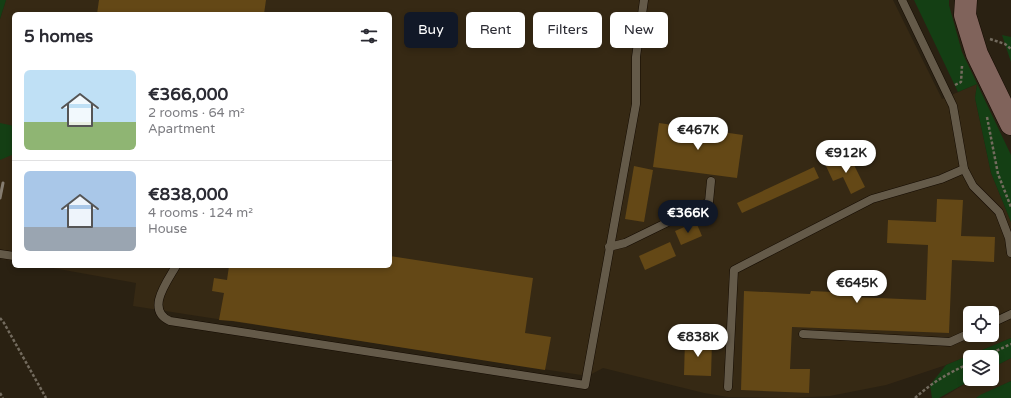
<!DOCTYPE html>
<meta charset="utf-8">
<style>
body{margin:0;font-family:"Varela Round",sans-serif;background:#f2f2f3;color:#2b2b33;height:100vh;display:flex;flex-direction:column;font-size:15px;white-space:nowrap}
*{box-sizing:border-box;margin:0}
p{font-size:13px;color:#7c7c81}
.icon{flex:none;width:22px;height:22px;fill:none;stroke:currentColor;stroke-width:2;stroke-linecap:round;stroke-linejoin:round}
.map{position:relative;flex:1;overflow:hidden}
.sheet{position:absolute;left:12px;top:12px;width:380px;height:256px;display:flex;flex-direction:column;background:#fff;border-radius:6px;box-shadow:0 2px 6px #0003}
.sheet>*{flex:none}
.banner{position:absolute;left:404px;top:12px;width:380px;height:36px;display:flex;gap:8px}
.buttons{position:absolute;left:963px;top:306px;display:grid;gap:8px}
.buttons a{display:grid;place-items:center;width:36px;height:36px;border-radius:6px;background:#fff;box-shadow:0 2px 6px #0003;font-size:20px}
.price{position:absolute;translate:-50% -34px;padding:0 9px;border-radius:14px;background:#fff;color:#222;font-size:13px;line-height:26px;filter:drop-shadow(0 1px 2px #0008)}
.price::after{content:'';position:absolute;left:50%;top:24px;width:12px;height:9px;margin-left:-6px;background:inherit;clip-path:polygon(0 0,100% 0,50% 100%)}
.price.active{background:#111827;color:#fff}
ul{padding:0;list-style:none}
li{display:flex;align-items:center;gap:12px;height:100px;padding:0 12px}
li+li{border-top:1px solid #e1e1e2}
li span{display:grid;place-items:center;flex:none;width:112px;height:80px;border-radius:6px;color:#555}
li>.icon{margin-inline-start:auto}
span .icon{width:48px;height:48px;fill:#fffc;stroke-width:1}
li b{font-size:17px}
h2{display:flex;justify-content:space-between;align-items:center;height:48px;padding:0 12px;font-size:17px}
.tag{padding:0 14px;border-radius:6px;background:#fff;box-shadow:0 2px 6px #0003;font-size:14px;line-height:36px}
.tag.active{background:#111827;color:#fff}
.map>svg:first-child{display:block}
.built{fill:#362914;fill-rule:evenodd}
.green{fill:#143f14}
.building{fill:#644816}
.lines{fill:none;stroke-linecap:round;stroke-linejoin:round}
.lane-casing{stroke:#130a01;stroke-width:9}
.secondary-casing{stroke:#130a01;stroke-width:23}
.path{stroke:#736b5e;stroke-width:2.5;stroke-dasharray:3 2;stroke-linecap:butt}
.lane{stroke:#645a49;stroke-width:8}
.secondary{stroke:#80635b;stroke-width:22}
.rail{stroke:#847c70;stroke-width:3}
</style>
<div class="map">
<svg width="1011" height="398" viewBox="0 0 1011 398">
<rect width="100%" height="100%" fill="#2a2112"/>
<g class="built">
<path d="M 6,0 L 893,0 L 942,99 L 977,84 L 975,98 L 991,173 L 1011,222 L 1011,338 L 946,365 L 886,385 L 830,396 L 789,398 L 728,397 L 704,393 L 603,368 L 588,376 L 133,306 L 136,283 L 42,266 L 390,266 L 390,14 L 14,14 L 14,261 L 0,259 L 0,19 ZM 970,313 L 992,313 L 992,335 L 970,335 Z"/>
<path d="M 1011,358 L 1011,381 L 976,398 L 942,398 L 973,379 L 992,379 L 992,368 Z"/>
</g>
<g class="green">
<path d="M 0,0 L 6,0 L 0,19 Z"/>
<path d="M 914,0 L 949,0 L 949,5 L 962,52 L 1011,155 L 1011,222 L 991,173 L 975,98 L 977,84 L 958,92 Z"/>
<path d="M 1002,35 L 1011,37 L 1011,62 Z"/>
<path d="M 0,123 L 14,126 L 14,154 L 0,160 Z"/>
<path d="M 1011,338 L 1011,358 L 992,368 L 992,357 L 970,357 L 970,379 L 973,379 L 939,398 L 932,398 L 930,385 L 946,365 Z"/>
<path d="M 1011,381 L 1011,398 L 976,398 L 980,395 Z"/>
</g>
<g class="building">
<path d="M 99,0 L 266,0 L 264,14 L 97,14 Z"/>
<path d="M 659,123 L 743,135 L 737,178 L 653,167 Z"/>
<path d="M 849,155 L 865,187 L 851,194 L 843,177 L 833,181 L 826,166 Z"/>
<path d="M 634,166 L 653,170 L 644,222 L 625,219 Z"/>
<path d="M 814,167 L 819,178 L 742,213 L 737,203 Z"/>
<path d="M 937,199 L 963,200 L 961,236 L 995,237 L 994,262 L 952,260 L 949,333 L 792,327 L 790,369 L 810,369 L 809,393 L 741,390 L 744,291 L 810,294 L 811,291 L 854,293 L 854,297 L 926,300 L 928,245 L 887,243 L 888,220 L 936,222 Z"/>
<path d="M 696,222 L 702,236 L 681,245 L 675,231 Z"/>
<path d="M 670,242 L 676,256 L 645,270 L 639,256 Z"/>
<path d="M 390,256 L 533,278 L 525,333 L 551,337 L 545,370 L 233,321 L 219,320 L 224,293 L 212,291 L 214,278 L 227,280 L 229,266 L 390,266 Z"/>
<path d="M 685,340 L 712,341 L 711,376 L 684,375 Z"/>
</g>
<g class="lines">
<defs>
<g id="lane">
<path d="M 902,0 L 953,106 L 964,169 L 973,186 L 999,212 L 1009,238 L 1011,253"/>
<path d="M 609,247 L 625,243 L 709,202 L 711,181"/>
<path d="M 0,254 L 14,256"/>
<path d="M 176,266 C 167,282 145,310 170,321 L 585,385 L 636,104 L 636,57 L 644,0"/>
<path d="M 992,323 L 1011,314"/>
<path d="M 803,334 L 950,342 L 970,333"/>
<path d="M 728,387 L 734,270 L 872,199 L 941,179 L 964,169"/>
</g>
<path id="secondary" d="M 966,0 L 965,15 L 977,54 L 1011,124"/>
</defs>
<use href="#lane" class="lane-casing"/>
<use href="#secondary" class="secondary-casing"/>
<g class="path">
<path d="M 990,39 L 1005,44 L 1011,49"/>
<path d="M 955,85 L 961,82 L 962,66"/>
<path d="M 987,117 L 998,174 L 1011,207"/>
<path d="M 0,318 L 4,323 L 46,398"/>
<path d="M 983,357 L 1011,344"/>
<path d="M 0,393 L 3,398"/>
<path d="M 915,398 C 934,381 947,374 970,363"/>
</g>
<use href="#lane" class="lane"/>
<use href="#secondary" class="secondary"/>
<path class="rail" d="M 0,198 L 3,183"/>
</g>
</svg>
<div class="buttons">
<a><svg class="icon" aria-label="locate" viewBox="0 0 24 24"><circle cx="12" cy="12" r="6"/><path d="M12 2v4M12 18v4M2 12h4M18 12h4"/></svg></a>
<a><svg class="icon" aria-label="layers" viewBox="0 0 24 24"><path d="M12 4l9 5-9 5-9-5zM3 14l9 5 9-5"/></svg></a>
</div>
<b class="price" style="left:698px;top:151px">€467K</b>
<b class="price" style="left:846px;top:174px">€912K</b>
<b class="price active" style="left:688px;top:234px">€366K</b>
<b class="price" style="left:857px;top:304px">€645K</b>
<b class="price" style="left:698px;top:358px">€838K</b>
<div class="banner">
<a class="tag active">Buy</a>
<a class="tag">Rent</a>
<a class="tag">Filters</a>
<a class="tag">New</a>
</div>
<section class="sheet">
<h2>5 homes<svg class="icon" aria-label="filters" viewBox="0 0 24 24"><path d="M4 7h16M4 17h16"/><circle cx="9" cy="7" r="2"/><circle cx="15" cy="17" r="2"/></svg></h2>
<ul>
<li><span style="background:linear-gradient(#bfe0f5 65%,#8fb573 0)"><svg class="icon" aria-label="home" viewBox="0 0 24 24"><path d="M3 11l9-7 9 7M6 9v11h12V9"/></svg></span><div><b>€366,000</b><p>2 rooms · 64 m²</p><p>Apartment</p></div></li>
<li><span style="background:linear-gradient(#a9c7e8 70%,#9aa5b1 0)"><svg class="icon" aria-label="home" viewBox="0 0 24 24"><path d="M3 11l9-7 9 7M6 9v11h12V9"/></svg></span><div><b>€838,000</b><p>4 rooms · 124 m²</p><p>House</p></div></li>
</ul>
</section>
</div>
